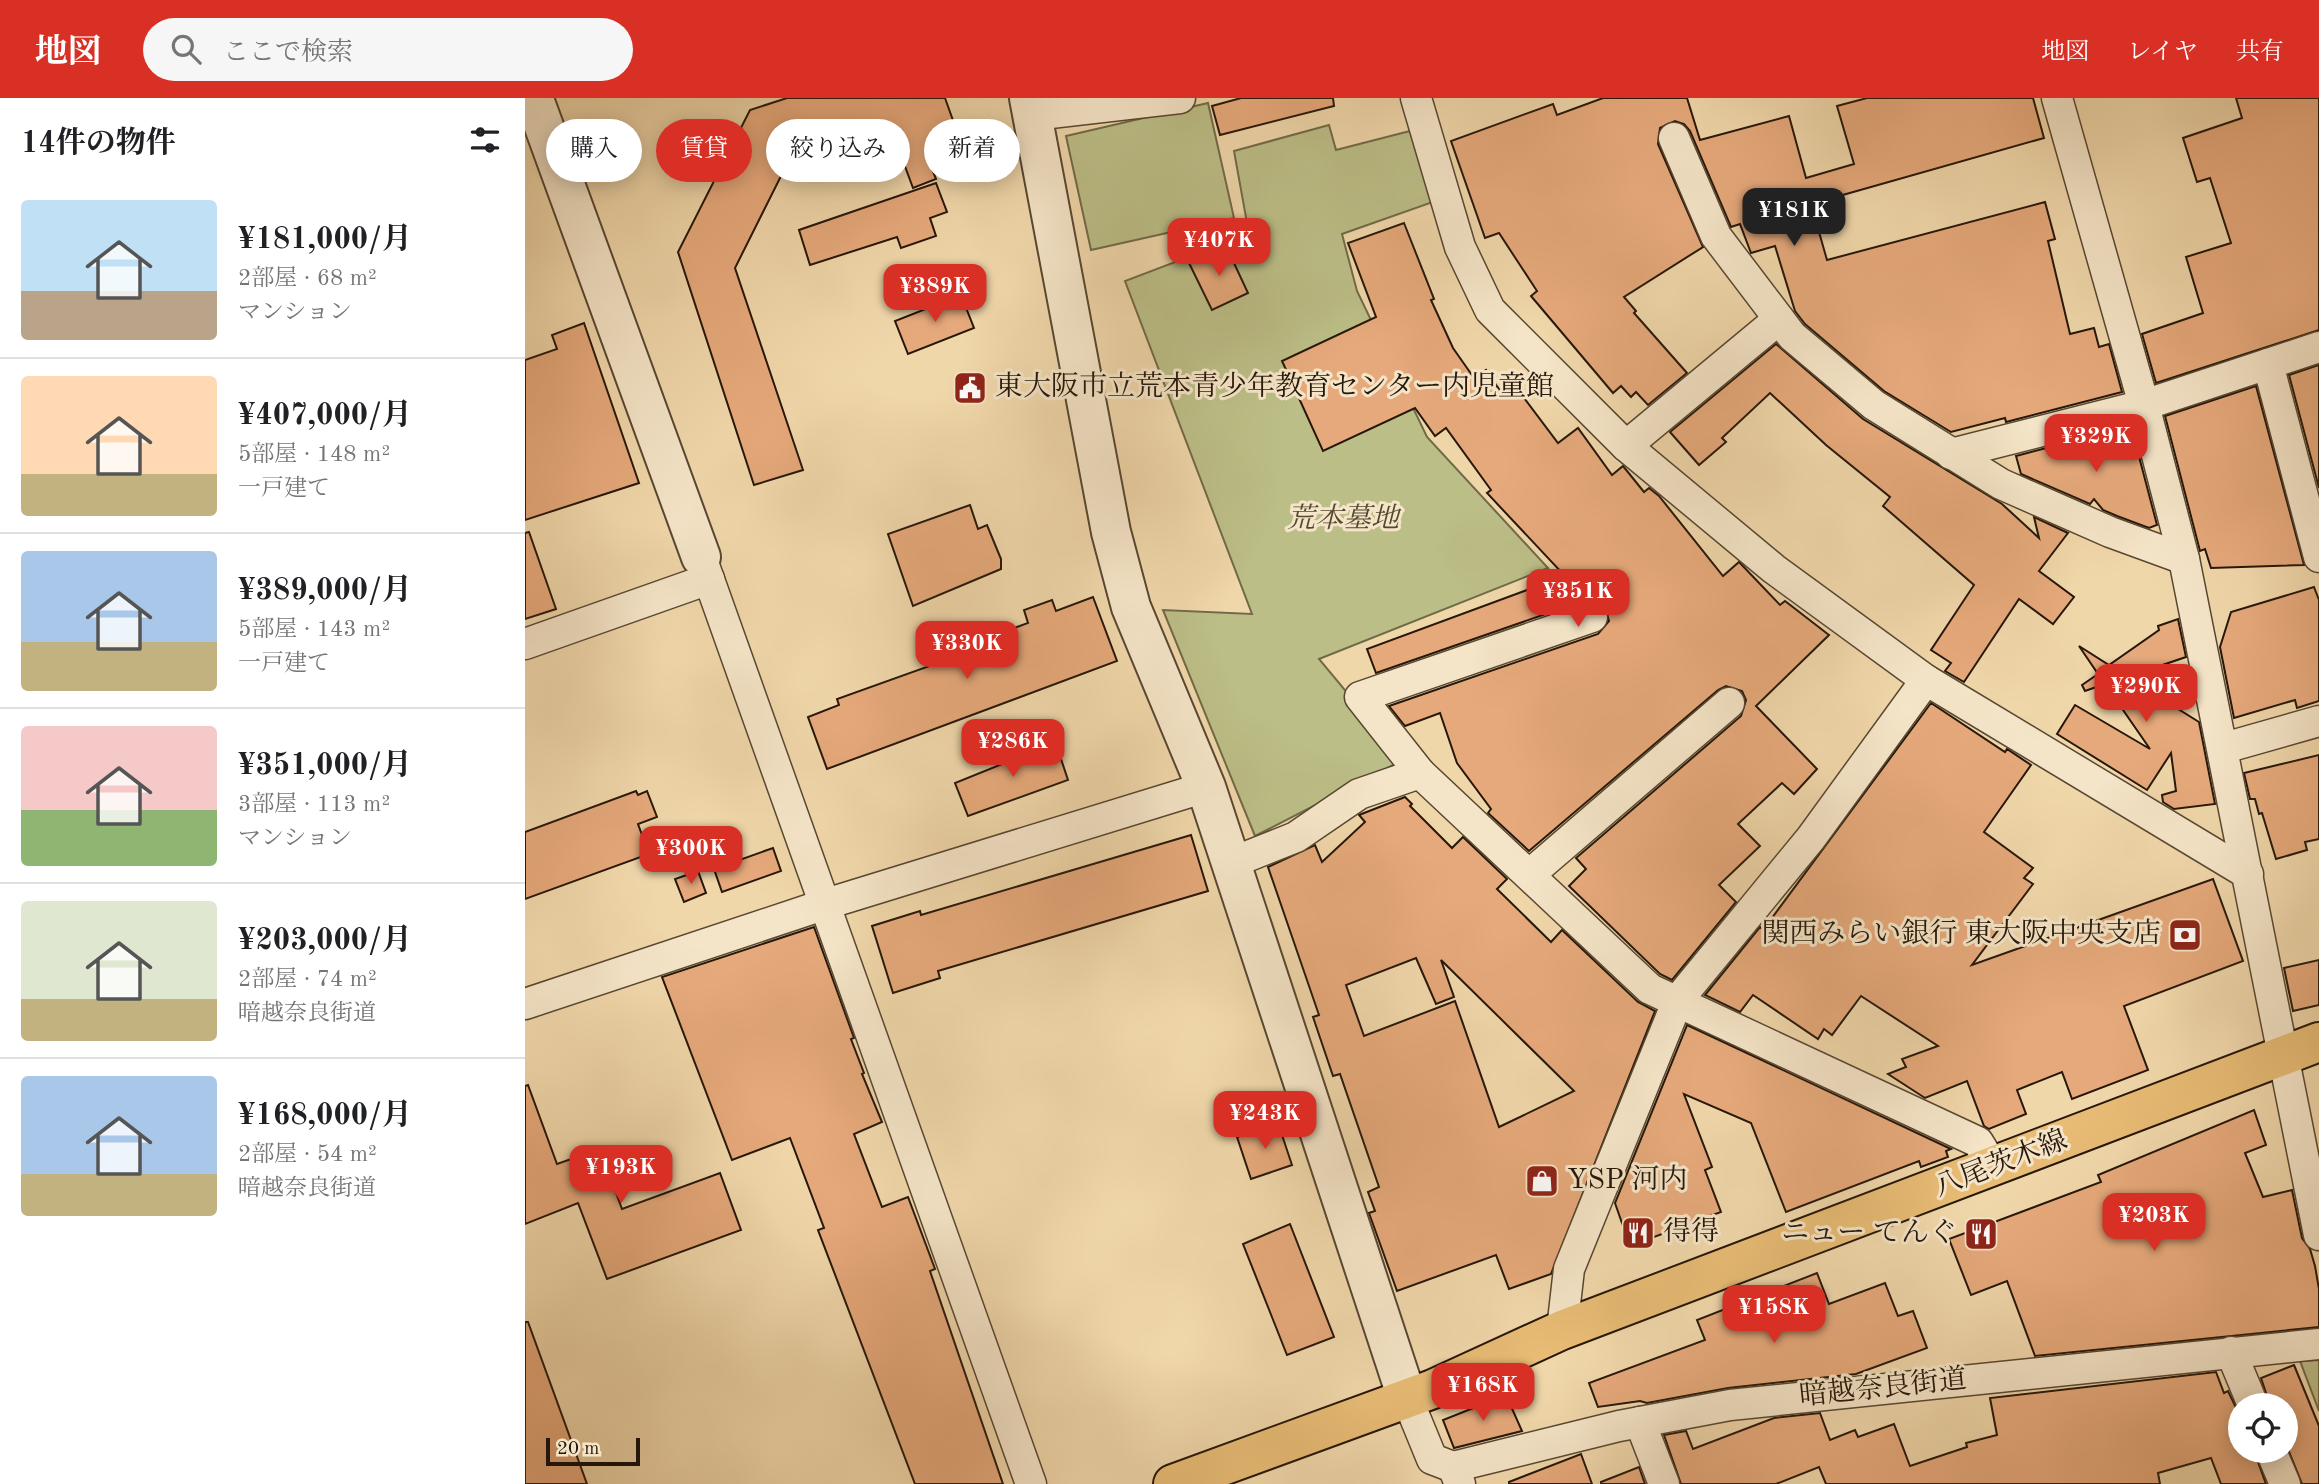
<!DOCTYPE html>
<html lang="ja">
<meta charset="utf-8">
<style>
body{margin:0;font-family:"Old Standard TT","Noto Serif JP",serif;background:#f6f6f6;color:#202124;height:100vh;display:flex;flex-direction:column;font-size:26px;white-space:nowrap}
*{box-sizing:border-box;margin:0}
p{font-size:23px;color:#757577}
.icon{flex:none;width:38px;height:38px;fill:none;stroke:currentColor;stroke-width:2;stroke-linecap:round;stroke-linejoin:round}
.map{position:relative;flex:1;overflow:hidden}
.drawer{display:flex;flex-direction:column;background:#fff;width:525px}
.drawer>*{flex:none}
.banner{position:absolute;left:21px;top:21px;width:665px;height:63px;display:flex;gap:14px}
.tools{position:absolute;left:1703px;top:1295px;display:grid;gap:14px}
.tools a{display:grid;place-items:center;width:70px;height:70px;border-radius:50%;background:#fff;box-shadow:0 4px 18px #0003;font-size:35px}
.scale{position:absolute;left:21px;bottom:18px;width:94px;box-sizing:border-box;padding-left:7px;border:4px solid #26170a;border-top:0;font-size:19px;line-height:24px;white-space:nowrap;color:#26170a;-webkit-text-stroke:5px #f5e5c8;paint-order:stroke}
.price{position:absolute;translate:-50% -60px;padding:0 16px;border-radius:14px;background:#d93025;color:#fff;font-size:23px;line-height:46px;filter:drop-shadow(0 2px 4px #0008)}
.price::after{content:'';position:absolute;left:50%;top:42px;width:21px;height:16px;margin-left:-10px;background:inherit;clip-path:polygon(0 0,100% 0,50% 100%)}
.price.current{background:#222;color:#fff}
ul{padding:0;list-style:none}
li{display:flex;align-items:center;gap:21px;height:175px;padding:0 21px}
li+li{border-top:2px solid #e0e0e0}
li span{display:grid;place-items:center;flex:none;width:196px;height:140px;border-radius:7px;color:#555}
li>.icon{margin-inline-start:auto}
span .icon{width:84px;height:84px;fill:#fffc;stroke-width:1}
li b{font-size:30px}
h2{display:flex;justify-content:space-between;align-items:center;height:84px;padding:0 21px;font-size:30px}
.chip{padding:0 24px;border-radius:32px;background:#fff;box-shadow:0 4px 18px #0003;font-size:24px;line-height:63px}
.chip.current{background:#d93025;color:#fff}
header{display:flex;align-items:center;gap:42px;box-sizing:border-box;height:98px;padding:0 35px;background:#d93025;color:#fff}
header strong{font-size:33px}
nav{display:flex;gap:38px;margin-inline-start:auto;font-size:24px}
.search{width:490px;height:63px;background:#f6f6f6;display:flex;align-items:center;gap:18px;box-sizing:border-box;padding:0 24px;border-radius:38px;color:#757577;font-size:26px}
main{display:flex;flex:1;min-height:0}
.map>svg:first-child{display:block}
.green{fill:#bcbe87;stroke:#716a48;stroke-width:2}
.building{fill:#e6a97b;stroke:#26170a;stroke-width:2;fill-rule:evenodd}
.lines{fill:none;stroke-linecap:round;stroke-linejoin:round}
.minor-casing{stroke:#584732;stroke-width:33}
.tertiary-casing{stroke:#584732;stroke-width:42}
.primary-casing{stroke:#26170a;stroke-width:42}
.minor{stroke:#f5e5c8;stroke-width:30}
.tertiary{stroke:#f5e5c8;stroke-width:38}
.primary{stroke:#e8bc75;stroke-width:38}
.labels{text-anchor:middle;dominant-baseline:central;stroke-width:6;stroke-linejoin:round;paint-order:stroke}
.poi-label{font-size:28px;fill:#26170a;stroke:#f5e5c8;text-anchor:start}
.park-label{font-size:28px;font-style:italic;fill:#534930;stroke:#f5e5c8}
.street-label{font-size:28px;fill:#26170a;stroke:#f5e5c8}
</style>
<header>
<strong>地図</strong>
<div class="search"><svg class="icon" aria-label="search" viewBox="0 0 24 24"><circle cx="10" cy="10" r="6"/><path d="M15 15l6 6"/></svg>ここで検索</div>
<nav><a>地図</a><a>レイヤ</a><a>共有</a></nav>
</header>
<main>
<section class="drawer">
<h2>14件の物件<svg class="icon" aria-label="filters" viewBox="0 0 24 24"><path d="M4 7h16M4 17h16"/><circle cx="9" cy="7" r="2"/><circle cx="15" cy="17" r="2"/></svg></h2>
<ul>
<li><span style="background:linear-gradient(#bfe0f5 65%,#b9a48a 0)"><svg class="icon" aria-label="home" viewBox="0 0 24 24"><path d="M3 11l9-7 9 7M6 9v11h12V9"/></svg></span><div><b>¥181,000/月</b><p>2部屋 · 68 m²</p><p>マンション</p></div></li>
<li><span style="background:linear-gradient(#ffd9b3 70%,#c2b280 0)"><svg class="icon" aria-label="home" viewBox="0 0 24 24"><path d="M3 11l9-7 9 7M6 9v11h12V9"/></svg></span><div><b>¥407,000/月</b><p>5部屋 · 148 m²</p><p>一戸建て</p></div></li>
<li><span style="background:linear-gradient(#a9c7e8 65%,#c2b280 0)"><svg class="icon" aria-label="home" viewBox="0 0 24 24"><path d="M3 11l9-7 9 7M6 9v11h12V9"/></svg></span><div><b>¥389,000/月</b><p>5部屋 · 143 m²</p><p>一戸建て</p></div></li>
<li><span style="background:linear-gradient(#f6c9c9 60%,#8fb573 0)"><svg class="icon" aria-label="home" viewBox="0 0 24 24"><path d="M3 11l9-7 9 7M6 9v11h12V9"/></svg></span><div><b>¥351,000/月</b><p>3部屋 · 113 m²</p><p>マンション</p></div></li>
<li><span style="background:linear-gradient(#dfe7d0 70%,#c2b280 0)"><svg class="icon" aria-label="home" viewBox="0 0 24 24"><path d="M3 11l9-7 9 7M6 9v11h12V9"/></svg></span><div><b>¥203,000/月</b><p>2部屋 · 74 m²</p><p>暗越奈良街道</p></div></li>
<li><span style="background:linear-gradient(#a9c7e8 70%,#c2b280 0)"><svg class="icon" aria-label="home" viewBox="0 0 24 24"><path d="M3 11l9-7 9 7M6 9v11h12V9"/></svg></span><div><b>¥168,000/月</b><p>2部屋 · 54 m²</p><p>暗越奈良街道</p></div></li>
</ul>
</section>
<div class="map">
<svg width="1794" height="1386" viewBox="0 0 1794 1386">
<rect width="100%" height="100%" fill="#f0d7aa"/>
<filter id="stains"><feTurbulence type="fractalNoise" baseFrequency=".00286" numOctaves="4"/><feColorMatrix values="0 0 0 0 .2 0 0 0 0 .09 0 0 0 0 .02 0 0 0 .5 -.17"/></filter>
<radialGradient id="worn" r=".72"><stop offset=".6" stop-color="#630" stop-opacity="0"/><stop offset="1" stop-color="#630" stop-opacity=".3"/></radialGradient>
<g class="green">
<path d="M 683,5 L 709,120 L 566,152 L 541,38 Z"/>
<path d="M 804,27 L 811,52 L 885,33 L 908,104 L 817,136 L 832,193 L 902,339 L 1023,470 L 794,561 L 878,662 L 730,738 L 638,512 L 727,516 L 600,183 L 724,136 L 709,53 Z"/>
<path d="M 1794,1262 L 1794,1313 L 1775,1263 Z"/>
</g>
<g class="building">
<path d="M 262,0 L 420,0 L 441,59 L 407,71 L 411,81 L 388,90 L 365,28 L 264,62 L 210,170 L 278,372 L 229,387 L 153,154 L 225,12 Z"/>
<path d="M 716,0 L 808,0 L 809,8 L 695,37 L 687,8 Z"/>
<path d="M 1078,0 L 1162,0 L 1175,42 L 1264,18 L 1281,80 L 1329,66 L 1312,8 L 1342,0 L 1508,0 L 1519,40 L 1286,106 L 1302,162 L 1520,104 L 1530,141 L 1523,143 L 1545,236 L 1569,230 L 1574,249 L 1584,246 L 1597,294 L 1481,324 L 1480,320 L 1426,334 L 1359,293 L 1280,226 L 1270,213 L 1250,148 L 1226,155 L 1215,126 L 1206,129 L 1165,33 L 1159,26 L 1150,23 L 1135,30 L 1133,46 L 1178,149 L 1099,199 L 1111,213 L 1109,215 L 1162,275 L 1123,307 L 1111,294 L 1106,299 L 1096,288 L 1088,295 L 1006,198 L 1012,193 L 974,135 L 960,140 L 926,43 L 1028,6 L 1032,17 Z"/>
<path d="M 1711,0 L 1794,0 L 1794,232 L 1631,285 L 1617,236 L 1678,215 L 1661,159 L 1706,145 L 1685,80 L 1672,84 L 1658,40 L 1717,20 Z"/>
<path d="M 411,85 L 422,114 L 405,120 L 411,138 L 376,150 L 372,139 L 285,167 L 274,132 Z"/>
<path d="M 879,125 L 909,201 L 906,202 L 928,250 L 949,280 L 961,272 L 978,297 L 990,288 L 1033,345 L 1053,330 L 1087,377 L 1098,368 L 1119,394 L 1124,390 L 1134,398 L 1198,478 L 1214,464 L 1255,507 L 1260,503 L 1304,537 L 1231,608 L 1292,671 L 1269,696 L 1257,685 L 1213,726 L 1235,748 L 1194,787 L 1211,804 L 1147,882 L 1135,876 L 1044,788 L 1061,771 L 1051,760 L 1216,618 L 1221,602 L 1217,593 L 1201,588 L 1193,592 L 1004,753 L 963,715 L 966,711 L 932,665 L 915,615 L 880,628 L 864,608 L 1073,536 L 1084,523 L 1079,506 L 1071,502 L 1061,502 L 851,575 L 842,551 L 1040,478 L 962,395 L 966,392 L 921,330 L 910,338 L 890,310 L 798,353 L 757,263 L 851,219 L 823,145 Z"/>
<path d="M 701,148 L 723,195 L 687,212 L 664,165 Z"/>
<path d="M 436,197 L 449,230 L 383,256 L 370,223 Z"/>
<path d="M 59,225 L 114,385 L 0,422 L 0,262 L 32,251 L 27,237 Z"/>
<path d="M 1251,246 L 1338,321 L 1477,406 L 1514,440 L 1509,419 L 1543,435 L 1514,473 L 1549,499 L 1528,526 L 1494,501 L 1439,584 L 1420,573 L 1426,565 L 1406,552 L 1449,487 L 1358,408 L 1365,399 L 1301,347 L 1245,295 L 1197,340 L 1201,344 L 1174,367 L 1145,334 Z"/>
<path d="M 1794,267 L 1794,390 L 1764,277 Z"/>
<path d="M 1731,288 L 1779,467 L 1686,470 L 1680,451 L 1675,453 L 1640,318 Z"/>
<path d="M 1606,328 L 1632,427 L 1624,430 L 1592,418 L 1578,412 L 1569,401 L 1565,406 L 1496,376 L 1491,358 Z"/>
<path d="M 445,407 L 453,431 L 462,427 L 476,461 L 476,471 L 388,508 L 363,436 Z"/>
<path d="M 4,434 L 31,511 L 0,521 L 0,435 Z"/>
<path d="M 1789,489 L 1794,502 L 1794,603 L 1772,610 L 1770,602 L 1709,620 L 1695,549 L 1706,514 Z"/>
<path d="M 568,499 L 592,563 L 302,671 L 283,619 L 314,607 L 312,601 L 413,565 L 406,546 L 435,535 L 439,548 L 503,525 L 499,512 L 527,502 L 531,513 Z"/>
<path d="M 1653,521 L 1661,559 L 1602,579 L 1674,624 L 1690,706 L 1649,711 L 1638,704 L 1637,697 L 1651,693 L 1646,655 L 1622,692 L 1532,636 L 1550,607 L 1625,651 L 1580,586 L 1560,593 L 1557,587 L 1573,576 L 1554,548 L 1584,567 L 1634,532 L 1633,528 Z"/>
<path d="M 1406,605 L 1480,654 L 1482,651 L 1506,667 L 1459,734 L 1508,770 L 1499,780 L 1508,786 L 1447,867 L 1688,781 L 1718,863 L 1599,908 L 1623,972 L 1547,1001 L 1537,974 L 1492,992 L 1501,1016 L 1464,1031 L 1459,1028 L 1442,983 L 1400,1000 L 1363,976 L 1381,969 L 1377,961 L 1413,948 L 1336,898 L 1307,937 L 1299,931 L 1293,941 L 1228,897 L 1215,914 L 1180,897 L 1235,829 L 1238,832 Z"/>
<path d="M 530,643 L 543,682 L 443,718 L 430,685 L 487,662 L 486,658 Z"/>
<path d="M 1794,657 L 1794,741 L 1780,744 L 1782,752 L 1751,761 L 1737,715 L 1734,716 L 1730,701 L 1725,701 L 1719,675 Z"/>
<path d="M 111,693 L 113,697 L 122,693 L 132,719 L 113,726 L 124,756 L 0,801 L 0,734 Z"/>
<path d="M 880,699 L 887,706 L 885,708 L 927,750 L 938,739 L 982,781 L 972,791 L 1026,844 L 1037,832 L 1113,904 L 1130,913 L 1026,1176 L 984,1191 L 971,1157 L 872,1193 L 844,1115 L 850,1113 L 843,1094 L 854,1089 L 815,976 L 808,978 L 788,919 L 794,917 L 743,769 L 790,747 L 797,764 L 840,724 L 834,717 ZM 891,860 L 911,906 L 929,899 L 916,862 L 1049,993 L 974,1029 L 930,903 L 839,938 L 821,887 Z"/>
<path d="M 666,737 L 683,793 L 413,873 L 415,880 L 368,895 L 347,828 L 395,813 L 396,817 Z"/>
<path d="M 248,750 L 256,773 L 197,794 L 189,771 Z"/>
<path d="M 173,773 L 181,795 L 159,804 L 150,781 Z"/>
<path d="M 289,829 L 329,940 L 326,941 L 339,975 L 337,976 L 357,1024 L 329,1036 L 357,1109 L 383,1099 L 410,1171 L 405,1173 L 478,1386 L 390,1386 L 293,1132 L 299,1130 L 265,1040 L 207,1062 L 137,879 Z"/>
<path d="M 1794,862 L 1794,907 L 1768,913 L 1759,870 Z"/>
<path d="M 1162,927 L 1426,1051 L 1421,1053 L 1423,1059 L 1396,1069 L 1394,1063 L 1261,1114 L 1226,1025 L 1159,996 L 1187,1069 L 1180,1072 L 1196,1114 L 1105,1148 L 1090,1105 Z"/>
<path d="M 3,987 L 32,1066 L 75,1051 L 97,1111 L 195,1075 L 216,1132 L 82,1181 L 53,1105 L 0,1126 L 0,988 Z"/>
<path d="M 1729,1012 L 1741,1047 L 1720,1055 L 1738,1099 L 1767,1092 L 1777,1140 L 1785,1151 L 1790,1168 L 1794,1191 L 1794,1229 L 1510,1258 L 1482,1183 L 1446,1197 L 1424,1141 L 1576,1084 L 1573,1077 Z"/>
<path d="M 753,1025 L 767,1067 L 726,1081 L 712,1039 Z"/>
<path d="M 765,1126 L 809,1239 L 762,1257 L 718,1146 Z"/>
<path d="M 1292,1175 L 1304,1206 L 1360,1185 L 1373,1218 L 1388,1213 L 1402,1250 L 1331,1276 L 1203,1290 L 1122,1305 L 1115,1303 L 1073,1309 L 1064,1285 L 1180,1242 L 1172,1222 Z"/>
<path d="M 0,1224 L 3,1224 L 62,1386 L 0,1386 Z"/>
<path d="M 1769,1267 L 1794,1328 L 1794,1386 L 1777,1386 L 1760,1344 L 1760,1307 L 1745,1307 L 1736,1280 Z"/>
<path d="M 1691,1274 L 1699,1295 L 1703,1293 L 1715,1318 L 1715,1353 L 1729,1353 L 1741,1386 L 1696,1386 L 1686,1360 L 1633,1375 L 1635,1386 L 1301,1386 L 1294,1369 L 1251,1386 L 1156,1386 L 1139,1337 L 1161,1333 L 1168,1351 L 1249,1320 L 1295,1315 L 1305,1342 L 1330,1332 L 1333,1339 L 1369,1326 L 1385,1368 L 1442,1349 L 1441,1345 L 1472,1337 L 1465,1300 Z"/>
<path d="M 981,1297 L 997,1333 L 929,1350 L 918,1322 Z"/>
<path d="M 1056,1356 L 1067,1386 L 984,1386 L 984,1384 Z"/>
<path d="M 1114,1369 L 1120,1386 L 1076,1386 L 1076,1384 Z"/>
</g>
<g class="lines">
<defs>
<g id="minor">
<path d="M 891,0 L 935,149 L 965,212 L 1101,348 L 1249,471 L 1401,582 L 1723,776"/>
<path d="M 1532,0 L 1619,307 L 1659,461 L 1794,1137"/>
<path d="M 508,17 L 655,0"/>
<path d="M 1149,40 L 1191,138 L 1267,238 L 1349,307 L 1476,386 L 1585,434 L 1659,461"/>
<path d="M 1743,266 L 1794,459"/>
<path d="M 1101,348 L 1254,221"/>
<path d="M 1426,356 L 1619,307 L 1794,249"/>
<path d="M 176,459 L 506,1386"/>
<path d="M 0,546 L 184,481"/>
<path d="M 1699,650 L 1794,623"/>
<path d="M 895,675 L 835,599 L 1067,519"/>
<path d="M 706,765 L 771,739 L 834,696 L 895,675 L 1125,891 L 1453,1044 L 1469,1070"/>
<path d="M 1005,776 L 1204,605"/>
<path d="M 0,906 L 301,806 L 681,689"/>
<path d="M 1037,1232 L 1044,1171 L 1153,902 L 1286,740 L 1401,582"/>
<path d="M 1706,1254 L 1728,1307"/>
<path d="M 882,1300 L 907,1361 L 928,1369 L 935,1386"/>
<path d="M 1115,1324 L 1139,1386"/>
<path d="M 1746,1353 L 1760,1386"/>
<path d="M 928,1369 L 1094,1328 L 1205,1307 L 1794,1246"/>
</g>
<g id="tertiary">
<path d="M 504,0 L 586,434 L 606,509 L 681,689 L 882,1300"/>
<path d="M 10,4 L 176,459"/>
</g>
<path id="primary" d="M 648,1386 L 908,1291 L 1037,1232 L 1794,944"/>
</defs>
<use href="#minor" class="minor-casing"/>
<use href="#tertiary" class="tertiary-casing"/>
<use href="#primary" class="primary-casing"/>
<use href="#minor" class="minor"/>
<use href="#tertiary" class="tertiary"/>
<use href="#primary" class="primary"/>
</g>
<defs>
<symbol id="civic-square" viewBox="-11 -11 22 22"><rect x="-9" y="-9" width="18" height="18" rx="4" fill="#8f2418" stroke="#f5e5c8"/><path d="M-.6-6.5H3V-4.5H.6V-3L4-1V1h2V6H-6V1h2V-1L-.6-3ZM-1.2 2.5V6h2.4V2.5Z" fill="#fff"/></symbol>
<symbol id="bank-square" viewBox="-11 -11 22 22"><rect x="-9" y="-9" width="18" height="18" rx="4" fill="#8f2418" stroke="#f5e5c8"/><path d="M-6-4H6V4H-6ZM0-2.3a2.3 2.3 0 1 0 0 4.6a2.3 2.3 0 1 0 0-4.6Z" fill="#fff"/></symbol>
<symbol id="shop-square" viewBox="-11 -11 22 22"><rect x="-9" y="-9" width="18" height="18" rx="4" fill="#8f2418" stroke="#f5e5c8"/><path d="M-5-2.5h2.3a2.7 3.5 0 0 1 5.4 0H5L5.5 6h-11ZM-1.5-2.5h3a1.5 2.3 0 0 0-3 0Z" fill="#fff"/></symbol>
<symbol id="restaurant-square" viewBox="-11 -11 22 22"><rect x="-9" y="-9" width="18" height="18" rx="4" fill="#8f2418" stroke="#f5e5c8"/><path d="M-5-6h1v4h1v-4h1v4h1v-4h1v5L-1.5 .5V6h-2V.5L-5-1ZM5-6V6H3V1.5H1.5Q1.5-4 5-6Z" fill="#fff"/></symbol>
</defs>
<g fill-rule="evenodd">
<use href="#civic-square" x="426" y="271" width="38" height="38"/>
<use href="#bank-square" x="1641" y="818" width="38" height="38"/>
<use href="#shop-square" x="998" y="1064" width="38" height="38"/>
<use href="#restaurant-square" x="1094" y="1116" width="38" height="38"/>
<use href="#restaurant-square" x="1437" y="1117" width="38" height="38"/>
</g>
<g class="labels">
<g class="poi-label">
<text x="470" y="290">東大阪市立荒本青少年教育センター内児童館</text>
<text x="1636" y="837" text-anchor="end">関西みらい銀行 東大阪中央支店</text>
<text x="1042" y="1083">YSP 河内</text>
<text x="1138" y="1135">得得</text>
<text x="1432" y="1136" text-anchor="end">ニュー てんぐ</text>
</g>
<g class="park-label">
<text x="818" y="422">荒本墓地</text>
</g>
<g class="street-label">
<text transform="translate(1476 1067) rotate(-21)">八尾茨木線</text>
<text transform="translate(1358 1291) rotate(-6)">暗越奈良街道</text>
</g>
</g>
<rect width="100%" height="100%" filter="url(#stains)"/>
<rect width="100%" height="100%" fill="url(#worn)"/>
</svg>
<div class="tools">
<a><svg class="icon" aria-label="locate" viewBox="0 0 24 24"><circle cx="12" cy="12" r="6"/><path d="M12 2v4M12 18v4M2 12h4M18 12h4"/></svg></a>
</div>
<div class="scale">20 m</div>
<b class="price current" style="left:1269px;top:150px">¥181K</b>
<b class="price" style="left:694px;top:180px">¥407K</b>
<b class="price" style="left:410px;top:226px">¥389K</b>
<b class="price" style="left:1571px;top:376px">¥329K</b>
<b class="price" style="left:1053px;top:531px">¥351K</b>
<b class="price" style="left:442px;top:583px">¥330K</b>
<b class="price" style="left:1621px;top:626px">¥290K</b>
<b class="price" style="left:488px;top:681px">¥286K</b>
<b class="price" style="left:166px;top:788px">¥300K</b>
<b class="price" style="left:740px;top:1053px">¥243K</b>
<b class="price" style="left:96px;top:1107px">¥193K</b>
<b class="price" style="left:1629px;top:1155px">¥203K</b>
<b class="price" style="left:1249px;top:1247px">¥158K</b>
<b class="price" style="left:958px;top:1325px">¥168K</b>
<div class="banner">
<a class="chip">購入</a>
<a class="chip current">賃貸</a>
<a class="chip">絞り込み</a>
<a class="chip">新着</a>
</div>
</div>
</main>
